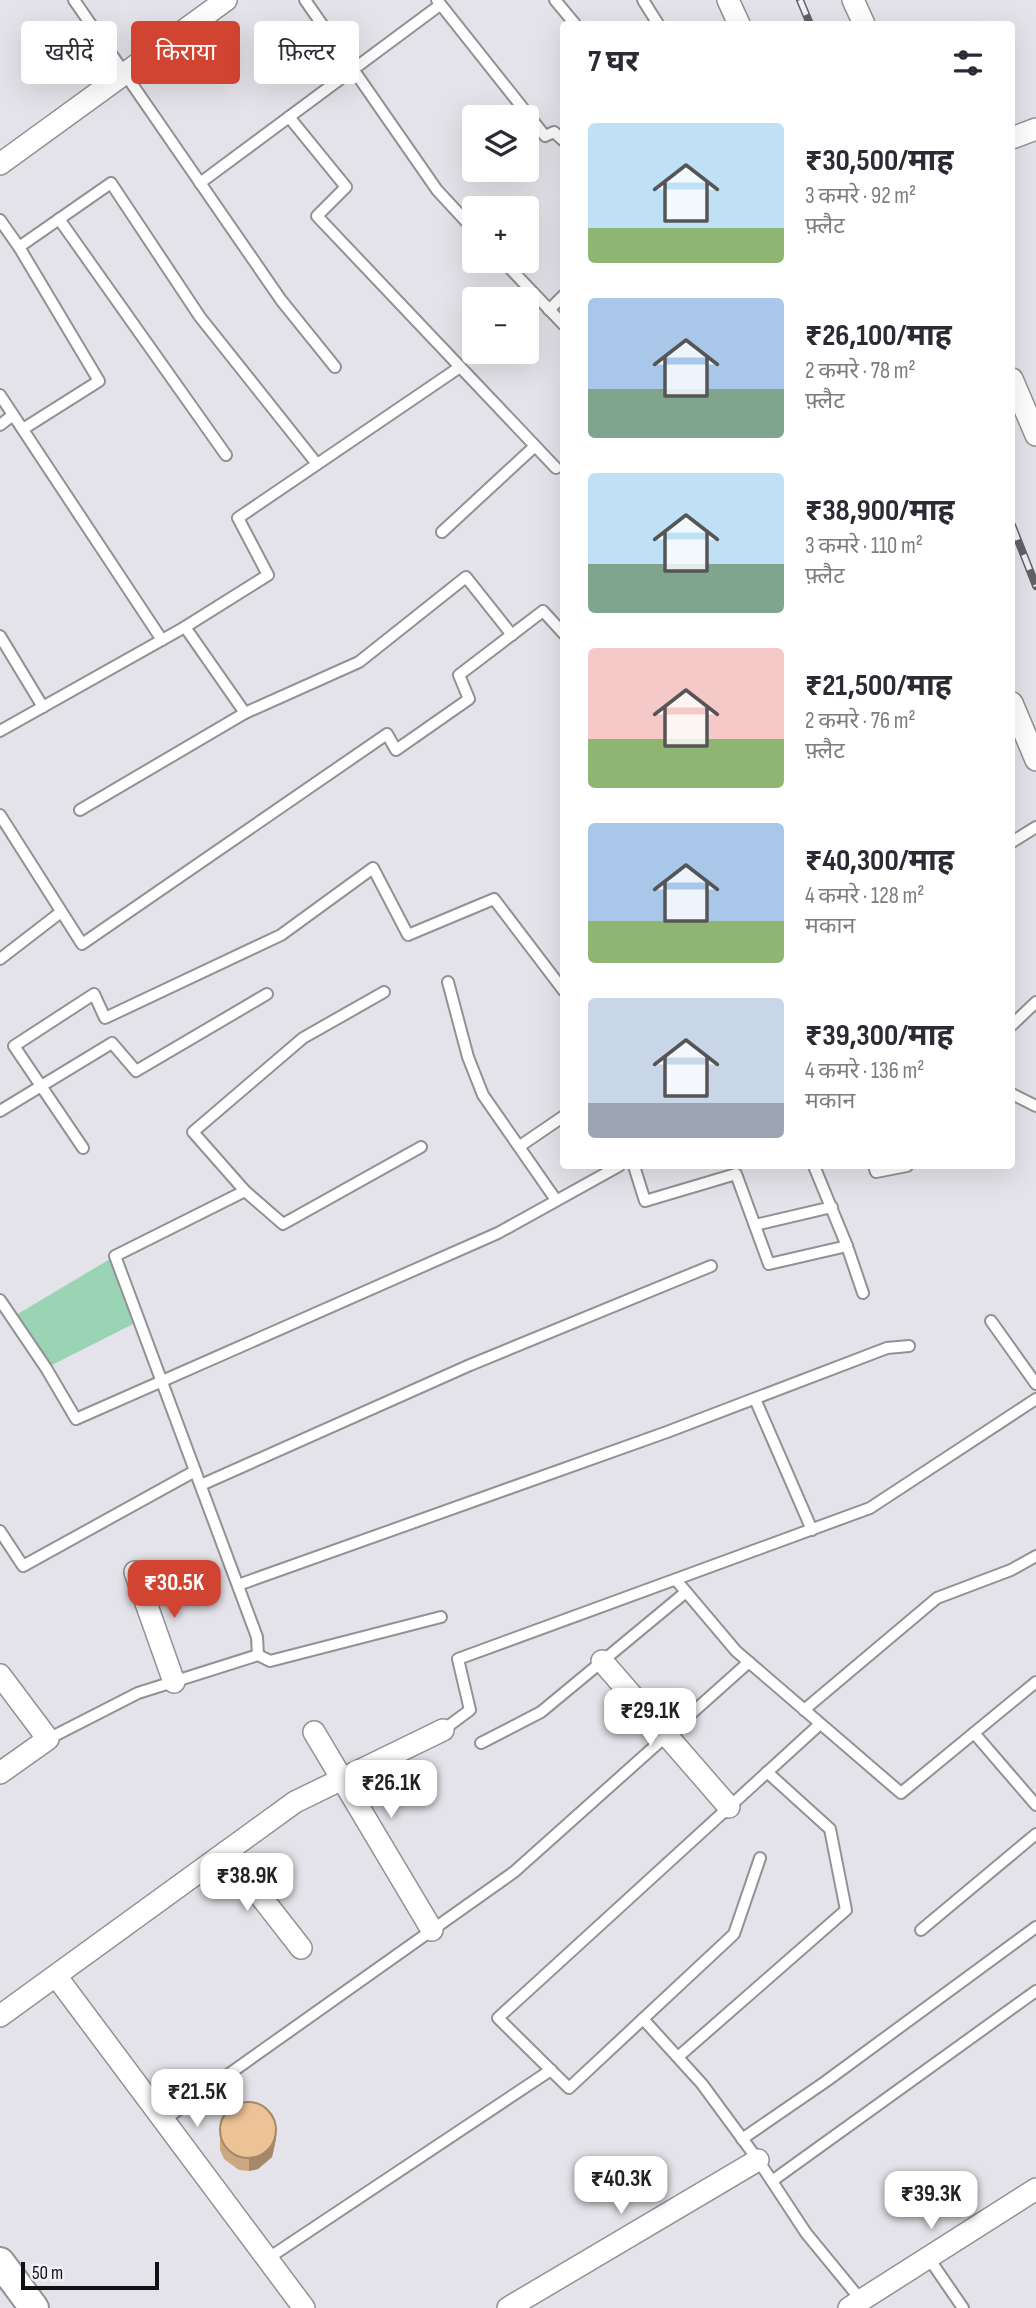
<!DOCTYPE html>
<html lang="hi">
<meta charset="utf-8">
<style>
body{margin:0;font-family:"Sofia Sans Condensed","Noto Sans Devanagari",sans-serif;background:#f7f7f7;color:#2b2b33;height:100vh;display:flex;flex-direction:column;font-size:26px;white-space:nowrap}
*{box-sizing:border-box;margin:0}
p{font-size:23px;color:#7c7c81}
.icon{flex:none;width:38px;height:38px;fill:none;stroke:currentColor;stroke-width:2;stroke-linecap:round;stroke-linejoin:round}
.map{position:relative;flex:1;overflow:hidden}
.panel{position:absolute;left:560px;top:21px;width:455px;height:1148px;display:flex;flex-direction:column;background:#fff;border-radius:7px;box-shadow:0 7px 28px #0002}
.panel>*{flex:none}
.top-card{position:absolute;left:21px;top:21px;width:434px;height:63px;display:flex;gap:14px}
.fabs{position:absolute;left:462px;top:105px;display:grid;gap:14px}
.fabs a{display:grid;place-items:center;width:77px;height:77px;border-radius:7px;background:#fff;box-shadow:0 7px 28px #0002;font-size:35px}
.scale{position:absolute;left:21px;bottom:18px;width:138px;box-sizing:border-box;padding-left:7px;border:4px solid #111113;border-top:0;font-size:19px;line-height:24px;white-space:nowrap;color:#111113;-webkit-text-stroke:5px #f1f0f6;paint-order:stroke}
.price{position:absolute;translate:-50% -60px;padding:0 16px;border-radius:14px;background:#fff;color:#222;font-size:23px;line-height:46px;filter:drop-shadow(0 2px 4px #0008)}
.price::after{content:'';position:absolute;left:50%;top:42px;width:21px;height:16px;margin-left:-10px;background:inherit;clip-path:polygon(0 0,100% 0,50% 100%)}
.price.on{background:#d04431;color:#fff}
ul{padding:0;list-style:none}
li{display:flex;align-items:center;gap:21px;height:175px;padding:0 28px}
li span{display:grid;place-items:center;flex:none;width:196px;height:140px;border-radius:7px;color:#555}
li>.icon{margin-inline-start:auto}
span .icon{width:84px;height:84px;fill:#fffc;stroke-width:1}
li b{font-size:30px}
h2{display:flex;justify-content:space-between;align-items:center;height:84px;padding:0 28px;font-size:30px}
.pill{padding:0 24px;border-radius:7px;background:#fff;box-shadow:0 7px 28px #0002;font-size:24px;line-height:63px}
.pill.on{background:#d04431;color:#fff}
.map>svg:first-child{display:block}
.green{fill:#9bd3b5}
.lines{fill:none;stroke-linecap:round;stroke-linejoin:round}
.lane-casing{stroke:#919196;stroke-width:14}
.street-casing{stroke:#919196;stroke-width:24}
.secondary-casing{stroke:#919196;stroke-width:32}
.lane{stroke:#fff;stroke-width:10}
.street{stroke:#fff;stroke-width:21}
.secondary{stroke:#fff;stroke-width:28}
.rail-casing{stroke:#626266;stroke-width:8}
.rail{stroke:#f1f0f6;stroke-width:5;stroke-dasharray:16;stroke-linecap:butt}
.wall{fill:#cba782}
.shaded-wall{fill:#a5886a}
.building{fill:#ecc297;stroke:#a5886a;stroke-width:2}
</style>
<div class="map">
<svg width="1036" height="2308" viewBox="0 0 1036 2308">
<rect width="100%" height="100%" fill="#e3e3e9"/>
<path class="green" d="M 115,1256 L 139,1321 L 46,1368 L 11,1318 Z"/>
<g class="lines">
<defs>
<g id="lane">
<path d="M 74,0 L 281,300 L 335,367"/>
<path d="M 305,0 L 437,190 L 474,230"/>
<path d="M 437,0 L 545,136 L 554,132 L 564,141"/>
<path d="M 555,0 L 575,24"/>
<path d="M 643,0 L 658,24"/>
<path d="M 289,117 L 346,187 L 317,216 L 556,468"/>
<path d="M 200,183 L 440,5"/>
<path d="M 59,219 L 226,455"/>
<path d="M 0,220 L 19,247 L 99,381 L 23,429"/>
<path d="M 19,247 L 111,183 L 200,317 L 317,464"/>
<path d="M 503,261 L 564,325"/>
<path d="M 549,310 L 564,295"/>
<path d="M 0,395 L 162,640"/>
<path d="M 0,425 L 13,415"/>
<path d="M 442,532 L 535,446"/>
<path d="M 185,627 L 268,575 L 238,518 L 460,367"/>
<path d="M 0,636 L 43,707"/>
<path d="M 0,731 L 185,627 L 245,713"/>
<path d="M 80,810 L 245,713 L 359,662 L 466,577 L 512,635"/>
<path d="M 0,815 L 82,944 L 387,734 L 396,750 L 469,699 L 459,675 L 543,611 L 564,634"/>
<path d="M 1012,842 L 1036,827"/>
<path d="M 0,959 L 61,912"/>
<path d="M 448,982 L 468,1057 L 483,1095 L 556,1200"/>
<path d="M 384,992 L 303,1038 L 193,1132 L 245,1191 L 283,1224 L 421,1147"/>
<path d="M 1012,1025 L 1036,1002"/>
<path d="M 1012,1094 L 1036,1106"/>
<path d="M 0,1111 L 112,1043 L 136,1071 L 267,994"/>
<path d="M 520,1146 L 564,1116"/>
<path d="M 83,1148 L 14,1046 L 94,994 L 105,1018 L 281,935 L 373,868 L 408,935 L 494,899 L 564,991"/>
<path d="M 634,1166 L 645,1201 L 736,1174 L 769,1264 L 847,1246"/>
<path d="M 814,1166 L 847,1246 L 863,1293"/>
<path d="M 874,1166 L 876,1172 L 907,1166"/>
<path d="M 245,1191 L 115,1256 L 257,1637 L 258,1655"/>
<path d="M 755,1225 L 832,1207"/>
<path d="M 0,1300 L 46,1368 L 76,1419 L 498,1233 L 619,1166"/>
<path d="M 991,1321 L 1036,1384"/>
<path d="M 755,1399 L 812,1530"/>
<path d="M 201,1485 L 470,1365 L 711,1266"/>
<path d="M 0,1531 L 23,1566 L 195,1471"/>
<path d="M 676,1580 L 736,1651 L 901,1793 L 1036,1682"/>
<path d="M 238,1585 L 667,1432 L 887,1348 L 909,1346"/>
<path d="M 804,1710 L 937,1598 L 1011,1570 L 1036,1556"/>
<path d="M 443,1730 L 470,1710 L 458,1659 L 870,1508 L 1036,1399"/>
<path d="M 974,1733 L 1036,1805"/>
<path d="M 48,1739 L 138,1693 L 258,1655 L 270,1661 L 441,1617"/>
<path d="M 481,1743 L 541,1712 L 686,1592"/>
<path d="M 760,1858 L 734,1934 L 569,2088 L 498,2018 L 820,1724"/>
<path d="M 921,1930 L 1036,1834"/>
<path d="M 643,2019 L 702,2084 L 758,2160 L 806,2233 L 861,2300"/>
<path d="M 678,2057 L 846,1910 L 830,1829 L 767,1772"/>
<path d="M 164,2120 L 514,1872 L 749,1662"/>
<path d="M 742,2139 L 825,2082 L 1036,1927"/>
<path d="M 772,2181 L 1036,1991"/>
<path d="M 928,2257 L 963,2308"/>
<path d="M 267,2259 L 551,2070"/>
</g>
<g id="street">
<path d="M 728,0 L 739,24"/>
<path d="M 853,0 L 864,24"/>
<path d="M 1012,138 L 1036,129"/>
<path d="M 0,164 L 226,0"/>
<path d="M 1012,379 L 1036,435"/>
<path d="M 1012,703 L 1036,760"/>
<path d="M 135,1572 L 174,1682"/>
<path d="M 602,1661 L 729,1807"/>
<path d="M 0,1675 L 48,1739 L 0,1773"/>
<path d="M 314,1732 L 432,1930"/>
<path d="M 226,1852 L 301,1948"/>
<path d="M 56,1976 L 304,2308"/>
<path d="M 0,2016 L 295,1802 L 443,1730"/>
<path d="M 508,2308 L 758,2160"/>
<path d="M 849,2308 L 1036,2189"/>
</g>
<path id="secondary" d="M 0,2262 L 34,2308"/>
</defs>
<use href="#lane" class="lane-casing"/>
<use href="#street" class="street-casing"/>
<use href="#secondary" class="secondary-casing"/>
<use href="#lane" class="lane"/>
<use href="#street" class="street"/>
<use href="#secondary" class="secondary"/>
<defs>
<g id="rail">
<path d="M 800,0 L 810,24"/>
<path d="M 1012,525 L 1036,586"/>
</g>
</defs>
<use href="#rail" class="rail-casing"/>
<use href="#rail" class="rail"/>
</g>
<path class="wall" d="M 220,2138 L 276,2139 L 272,2157 L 258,2169 L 249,2171 L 239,2170 L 224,2159 L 220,2150 Z"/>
<path class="shaded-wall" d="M 276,2127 L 276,2139 L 272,2157 L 258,2169 L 249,2171 L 249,2159 Z"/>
<circle class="building" cx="248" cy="2130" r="28"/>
</svg>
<div class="fabs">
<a><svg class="icon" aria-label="layers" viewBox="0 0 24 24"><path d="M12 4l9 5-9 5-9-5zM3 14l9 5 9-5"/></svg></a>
<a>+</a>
<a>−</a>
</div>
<div class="scale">50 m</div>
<b class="price on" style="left:174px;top:1620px">₹30.5K</b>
<b class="price" style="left:650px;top:1748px">₹29.1K</b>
<b class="price" style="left:391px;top:1820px">₹26.1K</b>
<b class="price" style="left:247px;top:1913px">₹38.9K</b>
<b class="price" style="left:197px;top:2129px">₹21.5K</b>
<b class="price" style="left:621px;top:2216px">₹40.3K</b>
<b class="price" style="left:931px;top:2231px">₹39.3K</b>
<div class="top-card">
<a class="pill">खरीदें</a>
<a class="pill on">किराया</a>
<a class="pill">फ़िल्टर</a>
</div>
<section class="panel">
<h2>7 घर<svg class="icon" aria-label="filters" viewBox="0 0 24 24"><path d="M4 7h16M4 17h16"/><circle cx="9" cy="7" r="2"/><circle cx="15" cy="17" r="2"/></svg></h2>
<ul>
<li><span style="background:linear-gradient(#bfe0f5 75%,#8fb573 0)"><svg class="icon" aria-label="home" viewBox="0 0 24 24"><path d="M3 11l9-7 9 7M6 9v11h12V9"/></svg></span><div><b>₹30,500/माह</b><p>3 कमरे · 92 m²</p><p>फ़्लैट</p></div></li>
<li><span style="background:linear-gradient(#a9c7e8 65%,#7fa58c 0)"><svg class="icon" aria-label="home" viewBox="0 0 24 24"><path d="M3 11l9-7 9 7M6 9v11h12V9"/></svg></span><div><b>₹26,100/माह</b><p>2 कमरे · 78 m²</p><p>फ़्लैट</p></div></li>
<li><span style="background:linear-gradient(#bfe0f5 65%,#7fa58c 0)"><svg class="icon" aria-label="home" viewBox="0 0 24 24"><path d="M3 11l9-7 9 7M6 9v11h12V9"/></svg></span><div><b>₹38,900/माह</b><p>3 कमरे · 110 m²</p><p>फ़्लैट</p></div></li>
<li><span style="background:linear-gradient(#f6c9c9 65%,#8fb573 0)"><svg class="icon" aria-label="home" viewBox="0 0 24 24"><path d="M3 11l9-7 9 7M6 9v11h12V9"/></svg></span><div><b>₹21,500/माह</b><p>2 कमरे · 76 m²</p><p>फ़्लैट</p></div></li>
<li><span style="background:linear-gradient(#a9c7e8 70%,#8fb573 0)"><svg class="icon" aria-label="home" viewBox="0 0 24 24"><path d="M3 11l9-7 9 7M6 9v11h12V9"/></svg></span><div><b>₹40,300/माह</b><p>4 कमरे · 128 m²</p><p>मकान</p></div></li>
<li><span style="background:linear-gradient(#c9d6e8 75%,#9aa5b1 0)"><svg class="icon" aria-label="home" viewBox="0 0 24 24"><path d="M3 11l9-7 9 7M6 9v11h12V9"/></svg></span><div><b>₹39,300/माह</b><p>4 कमरे · 136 m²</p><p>मकान</p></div></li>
</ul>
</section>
</div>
